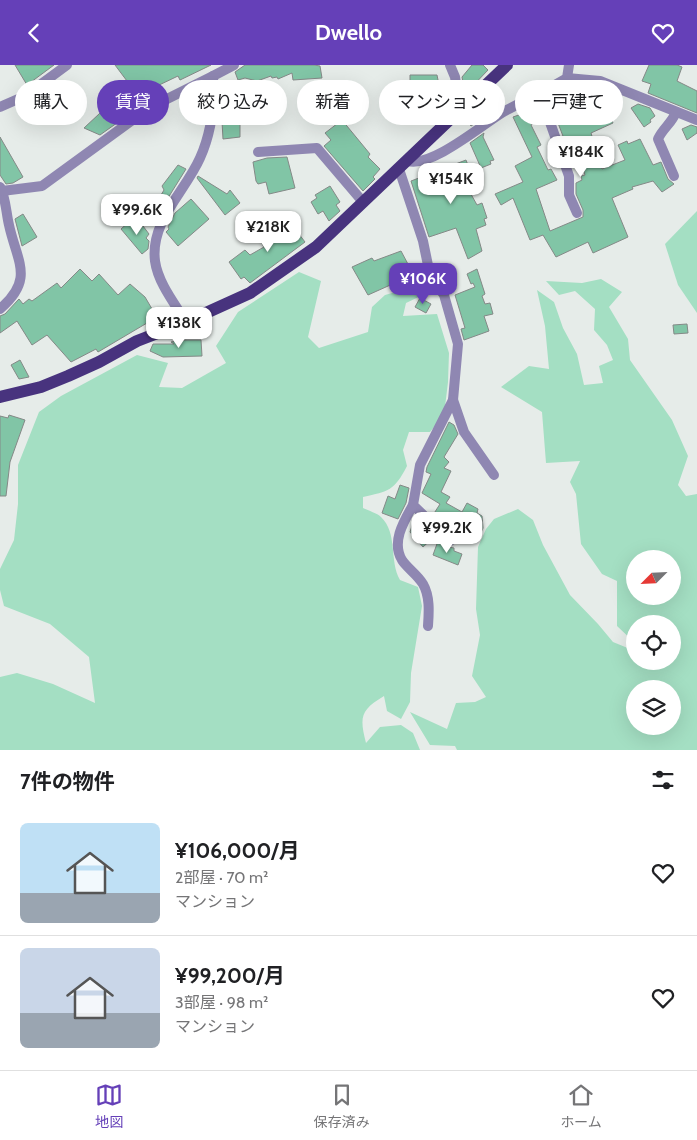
<!DOCTYPE html>
<html lang="ja">
<meta charset="utf-8">
<style>
body{margin:0;font-family:Cabin,"Noto Sans JP",sans-serif;background:#f6f6f6;color:#202124;height:100vh;display:flex;flex-direction:column;font-size:19px;white-space:nowrap}
*{box-sizing:border-box;margin:0}
p{font-size:16px;color:#757577}
.icon{flex:none;width:28px;height:28px;fill:none;stroke:currentColor;stroke-width:2;stroke-linecap:round;stroke-linejoin:round}
.map{position:relative;height:685px;overflow:hidden}
.drawer{display:flex;flex-direction:column;background:#fff;flex:1}
.drawer>*{flex:none}
.guide{position:absolute;left:15px;top:15px;width:668px;height:45px;display:flex;gap:10px}
.needle{width:32px;rotate:246deg}
.tools{position:absolute;left:626px;top:485px;display:grid;gap:10px}
.tools a{display:grid;place-items:center;width:55px;height:55px;border-radius:50%;background:#fff;box-shadow:0 5px 20px #0002;font-size:25px}
.price{position:absolute;translate:-50% -42px;padding:0 11px;border-radius:10px;background:#fff;color:#222;font-size:16px;line-height:32px;filter:drop-shadow(0 1px 2px #0008)}
.price::after{content:'';position:absolute;left:50%;top:30px;width:15px;height:11px;margin-left:-8px;background:inherit;clip-path:polygon(0 0,100% 0,50% 100%)}
.price.on{background:#6540b8;color:#fff}
ul{padding:0;list-style:none}
li{display:flex;align-items:center;gap:15px;height:125px;padding:0 20px}
li+li{border-top:1px solid #e0e0e0}
li span{display:grid;place-items:center;flex:none;width:140px;height:100px;border-radius:8px;color:#555}
li>.icon{margin-inline-start:auto}
span .icon{width:60px;height:60px;fill:#fffc;stroke-width:1}
li b{font-size:21px}
h2{display:flex;justify-content:space-between;align-items:center;height:60px;padding:0 20px;font-size:21px}
.tag{padding:0 18px;border-radius:22px;background:#fff;box-shadow:0 5px 20px #0002;font-size:18px;line-height:45px}
.tag.on{background:#6540b8;color:#fff}
header{display:flex;justify-content:space-between;align-items:center;height:65px;padding:0 20px;background:#6540b8;color:#fff;font-size:22px;font-weight:800}
.menu{display:flex;justify-content:space-around;align-items:center;height:70px;border-top:1px solid #e0e0e0;background:#fff;font-size:14px;color:#757577}
.menu a{display:grid;justify-items:center;gap:2px}
.menu .on{color:#6540b8}
.map>svg:first-child{display:block}
.green{fill:#a4dfc3;fill-rule:evenodd}
.building{fill:#81c5a6;stroke:#848987}
.lines{fill:none;stroke-linecap:round;stroke-linejoin:round}
.minor{stroke:#8f87b2;stroke-width:10}
.primary{stroke:#48337e;stroke-width:12}
</style>
<header><svg class="icon" aria-label="back" viewBox="0 0 24 24"><path d="M15 5l-7 7 7 7"/></svg>Dwello<svg class="icon" aria-label="heart" viewBox="0 0 24 24"><path d="M12 20l-8-8c-3-5 5-10 8-4 3-6 11-1 8 4z"/></svg></header>
<div class="map">
<svg width="697" height="685" viewBox="0 0 697 685">
<rect width="100%" height="100%" fill="#e6ece9"/>
<g class="green">
<path d="M 697,146 L 697,248 L 678,220 L 665,179 Z"/>
<path d="M 299,207 L 321,216 L 308,272 L 319,283 L 368,267 L 372,242 L 385,230 L 421,220 L 427,228 L 406,238 L 403,251 L 437,249 L 449,288 L 448,317 L 444,350 L 430,367 L 409,367 L 403,385 L 407,401 C 394,426 389,426 363,432 L 363,443 C 369,446 377,448 381,452 C 398,468 389,496 400,515 L 418,522 L 422,541 L 411,608 L 410,637 L 401,654 L 387,646 L 384,631 C 361,645 359,651 366,678 L 380,662 L 401,660 L 413,668 L 420,685 L 0,685 L 0,612 L 17,608 L 53,619 L 95,638 L 89,592 L 50,559 L 4,541 L 0,525 L 0,504 L 14,475 L 18,439 L 18,400 L 39,347 L 61,331 L 137,290 L 168,298 L 159,322 L 182,323 L 226,298 L 216,281 L 238,247 Z"/>
<path d="M 601,214 L 622,227 L 609,242 L 628,274 L 630,295 L 672,355 L 688,391 L 678,420 L 686,431 L 697,429 L 697,685 L 457,685 L 455,681 L 430,680 L 410,647 L 447,664 L 456,638 L 475,637 L 486,632 L 472,611 L 480,570 L 476,544 L 478,482 L 486,464 L 494,454 L 518,444 L 533,455 L 543,480 L 570,530 L 598,559 L 613,577 L 635,586 L 635,596 L 672,596 L 672,559 L 635,559 L 635,578 L 617,561 L 617,516 L 602,509 L 581,479 L 576,429 L 570,417 L 580,396 L 546,398 L 542,347 L 501,322 L 529,301 L 549,304 L 545,261 L 537,225 L 554,237 L 563,263 L 577,289 L 584,320 L 603,318 L 599,301 L 613,295 L 607,280 L 594,265 L 595,244 L 575,226 L 559,230 L 546,216 L 582,218 ZM 635,494 L 672,494 L 672,531 L 635,531 ZM 635,624 L 672,624 L 672,661 L 635,661 Z"/>
</g>
<g class="building">
<path d="M 15,0 L 54,0 L 27,20 Z"/>
<path d="M 115,0 L 211,0 L 180,15 L 178,11 L 157,21 L 138,43 L 100,70 L 84,63 L 130,20 Z"/>
<path d="M 245,0 L 314,0 L 320,1 L 322,13 L 293,15 L 292,8 L 278,14 L 277,12 L 272,13 L 271,11 L 257,16 L 245,13 L 238,15 L 235,7 Z"/>
<path d="M 472,0 L 483,0 L 488,5 L 465,29 L 462,12 Z"/>
<path d="M 649,0 L 677,0 L 682,2 L 677,16 L 697,26 L 697,48 L 648,28 L 651,19 L 642,16 Z"/>
<path d="M 410,10 L 437,10 L 440,25 L 437,25 L 437,37 L 428,38 L 429,50 L 420,51 L 419,46 L 410,46 Z"/>
<path d="M 601,24 L 602,44 L 607,42 L 613,58 L 591,68 L 602,104 L 625,95 L 618,80 L 627,76 L 628,79 L 640,74 L 653,100 L 661,97 L 668,114 L 674,119 L 662,127 L 653,116 L 632,122 L 633,124 L 612,133 L 628,172 L 593,188 L 588,177 L 556,192 L 543,170 L 530,175 L 513,133 L 501,140 L 495,129 L 523,117 L 515,101 L 532,92 L 513,52 L 530,46 L 535,57 L 531,60 L 541,80 L 537,82 L 548,105 L 551,104 L 557,115 L 536,124 L 550,166 L 583,152 L 583,145 L 576,129 L 576,118 L 582,115 L 581,111 L 585,110 L 574,75 L 566,79 L 548,32 L 558,27 L 564,38 L 567,39 Z"/>
<path d="M 490,28 L 503,39 L 471,61 L 464,52 Z"/>
<path d="M 221,39 L 239,39 L 240,41 L 240,72 L 223,74 Z"/>
<path d="M 638,39 L 650,43 L 655,51 L 650,55 L 651,57 L 644,62 L 631,43 Z"/>
<path d="M 342,55 L 370,89 L 368,92 L 380,104 L 373,112 L 375,114 L 363,126 L 324,81 L 331,75 L 325,68 Z"/>
<path d="M 691,60 L 697,62 L 697,68 L 687,75 L 682,64 Z"/>
<path d="M 484,68 L 483,72 L 494,95 L 490,96 L 491,99 L 481,103 L 470,78 Z"/>
<path d="M 0,72 L 23,112 L 13,118 L 6,119 L 0,110 Z"/>
<path d="M 287,92 L 295,123 L 269,129 L 266,117 L 258,119 L 256,116 L 253,97 L 267,93 Z"/>
<path d="M 466,95 L 475,119 L 467,122 L 477,140 L 482,138 L 487,153 L 484,154 L 486,160 L 476,164 L 482,186 L 468,194 L 456,163 L 429,172 L 411,116 Z"/>
<path d="M 178,100 L 186,104 L 158,149 L 152,145 L 164,125 L 162,121 Z"/>
<path d="M 198,111 L 227,129 L 230,125 L 240,138 L 225,150 L 197,113 Z"/>
<path d="M 330,121 L 340,137 L 336,140 L 340,146 L 329,156 L 323,146 L 318,149 L 311,137 L 317,133 L 315,130 Z"/>
<path d="M 191,134 L 209,154 L 178,181 L 166,167 L 169,164 L 168,162 L 175,148 Z"/>
<path d="M 23,149 L 37,172 L 22,181 L 15,154 Z"/>
<path d="M 131,155 L 139,164 L 143,161 L 149,169 L 146,173 L 149,176 L 148,184 L 142,189 L 121,164 Z"/>
<path d="M 289,156 L 305,177 L 250,218 L 244,212 L 241,214 L 229,197 L 245,185 L 250,190 L 264,182 L 261,177 L 283,163 L 282,161 Z"/>
<path d="M 401,186 L 409,201 L 421,200 L 423,210 L 397,220 L 397,217 L 368,230 L 352,202 L 372,193 L 374,196 Z"/>
<path d="M 80,204 L 92,216 L 99,209 L 118,230 L 130,219 L 145,232 L 155,249 L 147,258 L 98,287 L 96,284 L 71,297 L 47,270 L 32,280 L 17,256 L 0,268 L 0,251 L 5,249 L 18,235 L 19,234 L 23,239 L 29,234 L 32,236 L 57,218 L 61,223 Z"/>
<path d="M 477,204 L 485,229 L 482,231 L 485,239 L 490,238 L 493,249 L 484,251 L 489,266 L 464,275 L 461,264 L 465,263 L 455,230 L 475,222 L 473,218 L 471,219 L 467,209 Z"/>
<path d="M 420,233 L 431,239 L 426,248 L 415,242 Z"/>
<path d="M 687,259 L 688,268 L 674,269 L 673,260 Z"/>
<path d="M 185,275 L 201,275 L 202,291 L 163,292 L 150,286 L 153,279 L 174,279 L 171,277 Z"/>
<path d="M 20,295 L 29,312 L 19,314 L 11,300 Z"/>
<path d="M 9,350 L 25,355 L 10,397 L 6,431 L 0,431 L 0,351 L 8,353 Z"/>
<path d="M 449,357 L 454,360 L 458,369 L 444,392 L 449,397 L 444,403 L 451,406 L 441,427 L 450,432 L 446,438 L 462,447 L 467,438 L 478,444 L 477,448 L 482,451 L 483,463 L 478,475 L 448,458 L 445,461 L 433,450 L 440,439 L 422,428 L 431,409 L 426,407 L 427,402 Z"/>
<path d="M 400,420 L 409,423 L 406,438 L 398,454 L 382,448 L 388,431 L 395,434 Z"/>
<path d="M 415,451 L 435,471 L 423,482 L 410,467 Z"/>
<path d="M 438,476 L 448,482 L 454,483 L 454,486 L 462,489 L 458,500 L 433,490 Z"/>
</g>
<g class="lines">
<g class="minor">
<path d="M 450,0 L 455,12 L 460,45"/>
<path d="M 567,13 L 600,16 L 697,55"/>
<path d="M 540,29 L 569,111 L 569,130 L 577,148"/>
<path d="M 0,42 L 25,31 L 67,0"/>
<path d="M 258,87 L 317,83 L 363,137"/>
<path d="M 408,96 C 432,103 484,58 505,46 C 526,35 547,25 567,13 L 569,0"/>
<path d="M 399,104 L 423,176 L 430,210 L 444,230 L 458,279 L 453,335 L 420,400 L 413,440 L 450,476"/>
<path d="M 674,111 L 658,74 C 663,63 672,58 676,47"/>
<path d="M 0,122 C 6,133 6,148 9,160 C 17,197 35,214 0,244"/>
<path d="M 2,126 L 42,121 L 149,43 L 213,11"/>
<path d="M 186,257 C 175,239 158,218 155,196 C 150,156 185,127 200,93 C 212,66 215,40 213,11 L 234,0"/>
<path d="M 453,335 L 464,367 L 494,410"/>
<path d="M 413,440 C 404,456 391,477 402,495 C 406,502 417,509 423,519 C 430,531 429,547 428,561"/>
</g>
<path class="primary" d="M 0,332 L 41,322 L 68,311 L 99,297 L 137,276 L 186,257 L 250,228 L 316,182 L 507,0"/>
</g>
</svg>
<div class="tools">
<a><svg class="needle" viewBox="-14 -14 28 28"><path d="M0-13l5 13h-10z" fill="#e53935"/><path d="M0 13l5-13h-10z" fill="#757577"/></svg></a>
<a><svg class="icon" aria-label="locate" viewBox="0 0 24 24"><circle cx="12" cy="12" r="6"/><path d="M12 2v4M12 18v4M2 12h4M18 12h4"/></svg></a>
<a><svg class="icon" aria-label="layers" viewBox="0 0 24 24"><path d="M12 4l9 5-9 5-9-5zM3 14l9 5 9-5"/></svg></a>
</div>
<b class="price" style="left:581px;top:113px">¥184K</b>
<b class="price" style="left:451px;top:140px">¥154K</b>
<b class="price" style="left:137px;top:171px">¥99.6K</b>
<b class="price" style="left:268px;top:188px">¥218K</b>
<b class="price on" style="left:423px;top:240px">¥106K</b>
<b class="price" style="left:179px;top:284px">¥138K</b>
<b class="price" style="left:447px;top:489px">¥99.2K</b>
<div class="guide">
<a class="tag">購入</a>
<a class="tag on">賃貸</a>
<a class="tag">絞り込み</a>
<a class="tag">新着</a>
<a class="tag">マンション</a>
<a class="tag">一戸建て</a>
</div>
</div>
<section class="drawer">
<h2>7件の物件<svg class="icon" aria-label="filters" viewBox="0 0 24 24"><path d="M4 7h16M4 17h16"/><circle cx="9" cy="7" r="2"/><circle cx="15" cy="17" r="2"/></svg></h2>
<ul>
<li><span style="background:linear-gradient(#bfe0f5 70%,#9aa5b1 0)"><svg class="icon" aria-label="home" viewBox="0 0 24 24"><path d="M3 11l9-7 9 7M6 9v11h12V9"/></svg></span><div><b>¥106,000/月</b><p>2部屋 · 70 m²</p><p>マンション</p></div><svg class="icon" aria-label="heart" viewBox="0 0 24 24"><path d="M12 20l-8-8c-3-5 5-10 8-4 3-6 11-1 8 4z"/></svg></li>
<li><span style="background:linear-gradient(#c9d6e8 65%,#9aa5b1 0)"><svg class="icon" aria-label="home" viewBox="0 0 24 24"><path d="M3 11l9-7 9 7M6 9v11h12V9"/></svg></span><div><b>¥99,200/月</b><p>3部屋 · 98 m²</p><p>マンション</p></div><svg class="icon" aria-label="heart" viewBox="0 0 24 24"><path d="M12 20l-8-8c-3-5 5-10 8-4 3-6 11-1 8 4z"/></svg></li>
</ul>
</section>
<nav class="menu">
<a class="on"><svg class="icon" aria-label="map" viewBox="0 0 24 24"><path d="M3 6l6-2 6 2 6-2v14l-6 2-6-2-6 2zM9 4v14M15 6v14"/></svg>地図</a>
<a><svg class="icon" aria-label="saved" viewBox="0 0 24 24"><path d="M7 4h10v16l-5-4-5 4z"/></svg>保存済み</a>
<a><svg class="icon" aria-label="home" viewBox="0 0 24 24"><path d="M3 11l9-7 9 7M6 9v11h12V9"/></svg>ホーム</a>
</nav>
